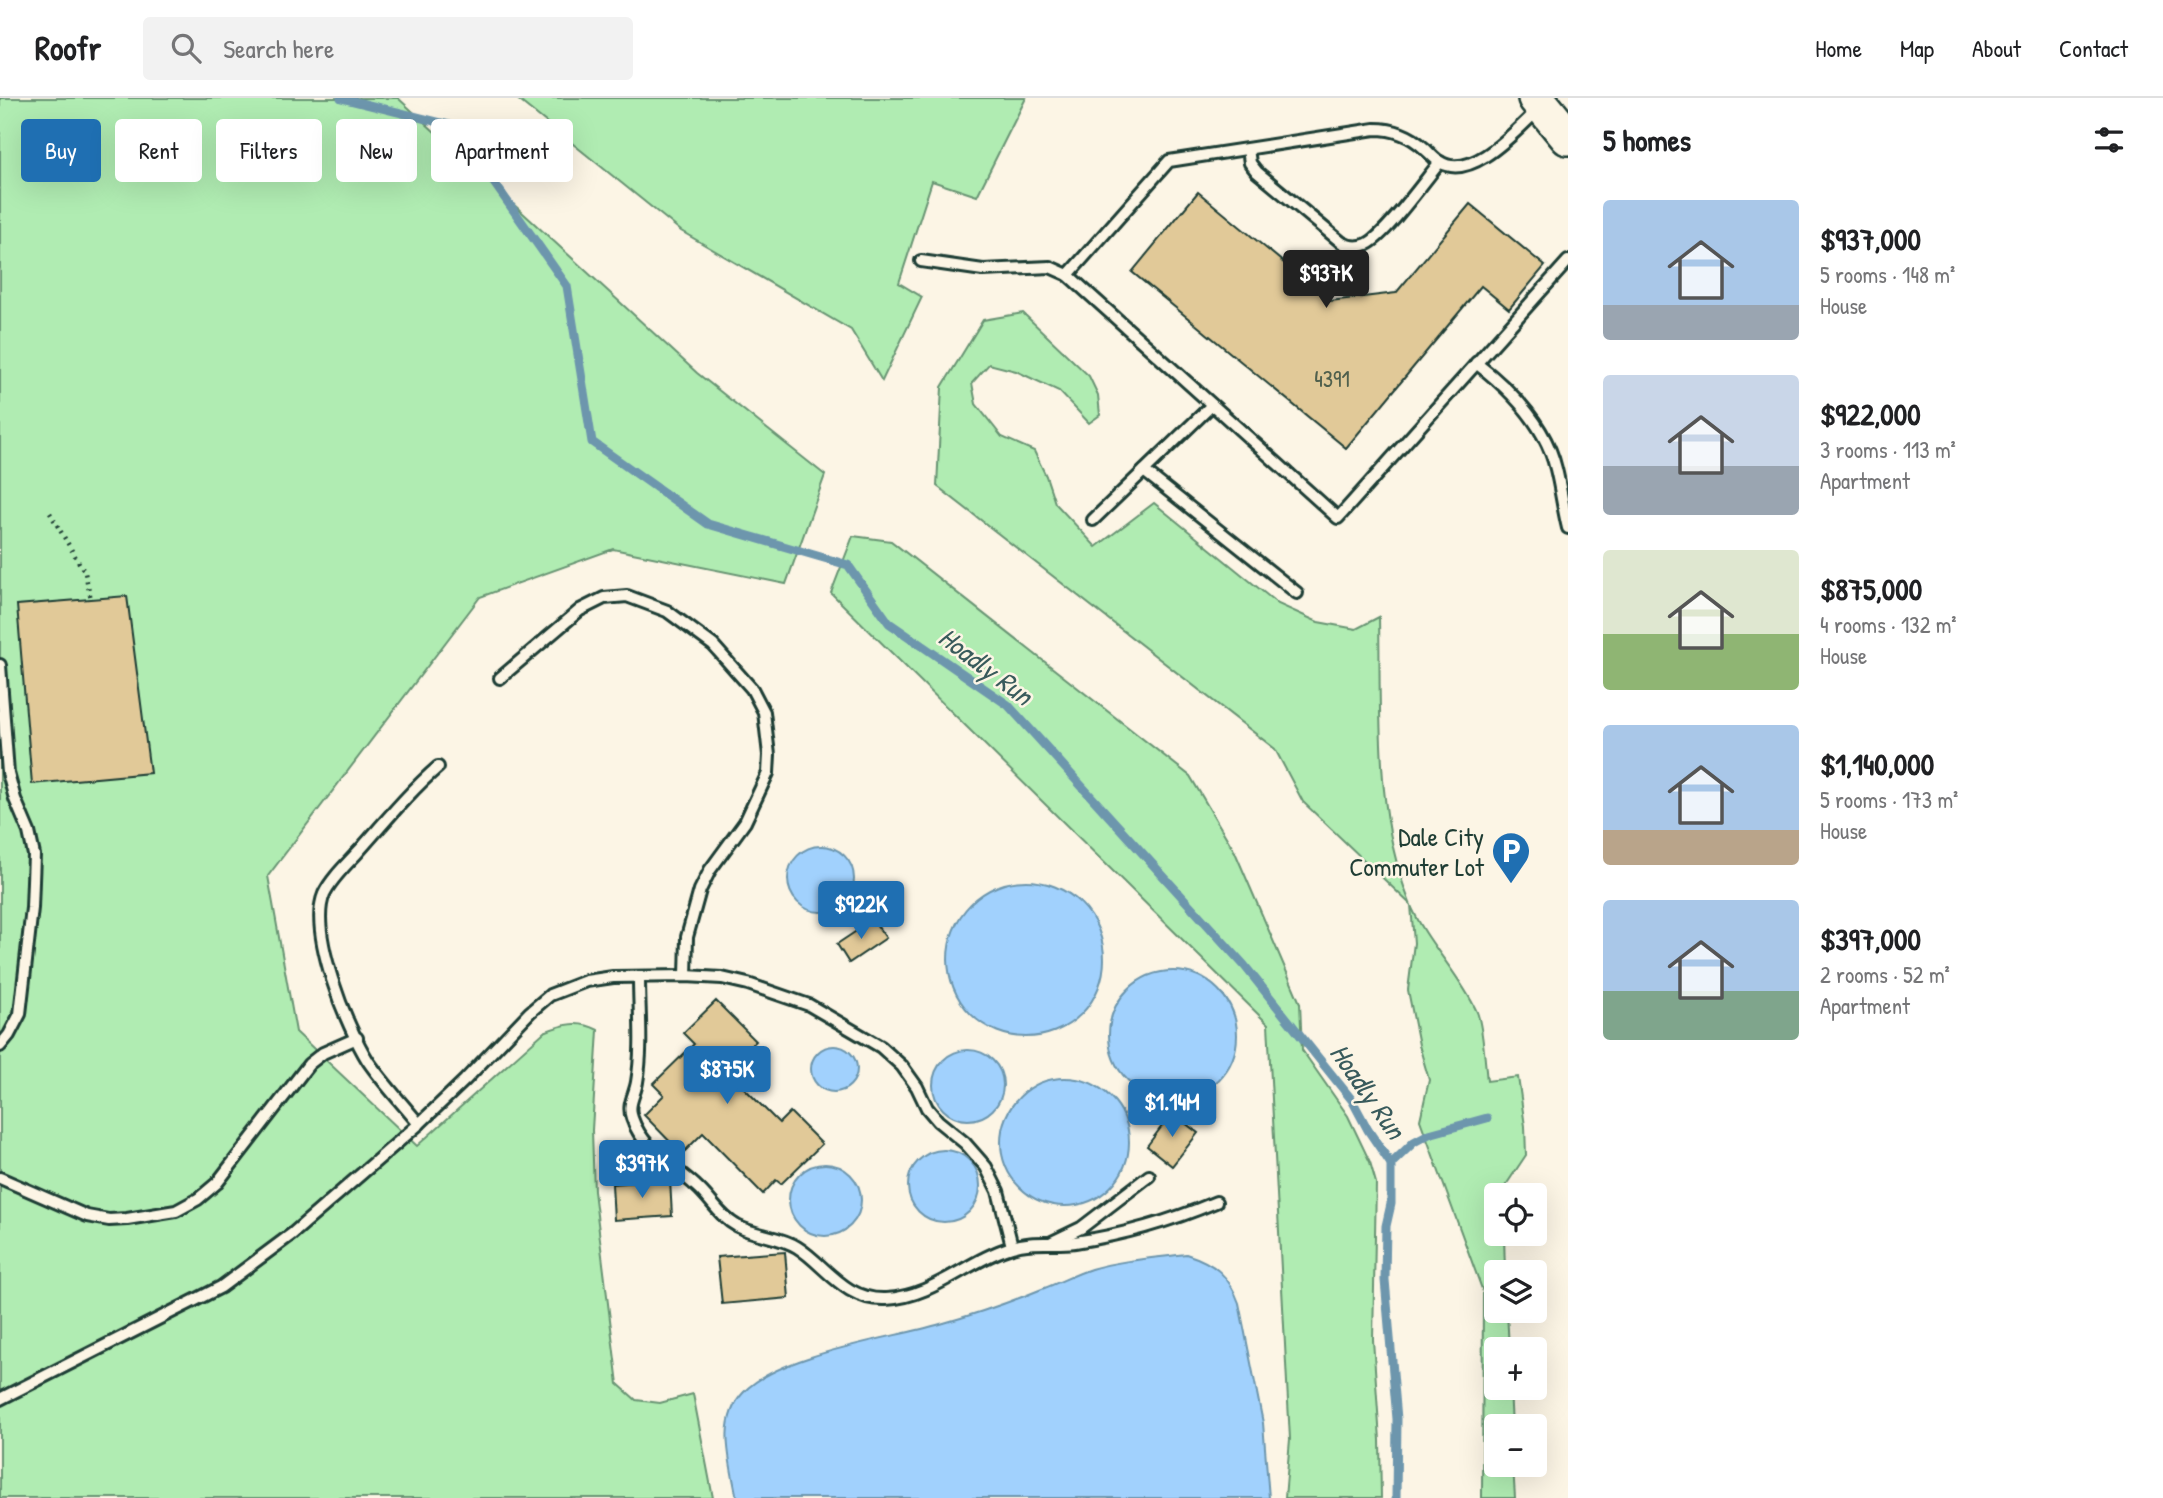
<!DOCTYPE html>
<meta charset="utf-8">
<style>
body{margin:0;font-family:"Patrick Hand",sans-serif;background:#f2f2f2;color:#202124;height:100vh;display:flex;flex-direction:column;font-size:26px;white-space:nowrap}
*{box-sizing:border-box;margin:0}
p{font-size:23px;color:#757577}
.icon{flex:none;width:38px;height:38px;fill:none;stroke:currentColor;stroke-width:2;stroke-linecap:round;stroke-linejoin:round}
.map{position:relative;flex:1;overflow:hidden}
.panel{display:flex;flex-direction:column;background:#fff;width:595px}
.panel>*{flex:none}
.top-card{position:absolute;left:21px;top:21px;width:665px;height:63px;display:flex;gap:14px}
.tools{position:absolute;left:1484px;top:1085px;display:grid;gap:14px}
.tools a{display:grid;place-items:center;width:63px;height:63px;border-radius:7px;background:#fff;box-shadow:0 7px 28px #0002;font-size:35px}
.price{position:absolute;translate:-50% -60px;padding:0 16px;border-radius:7px;background:#1f6fb2;color:#fff;font-size:23px;line-height:46px;filter:drop-shadow(0 2px 4px #0008)}
.price::after{content:'';position:absolute;left:50%;top:42px;width:21px;height:16px;margin-left:-10px;background:inherit;clip-path:polygon(0 0,100% 0,50% 100%)}
.price.current{background:#222;color:#fff}
ul{padding:0;list-style:none}
li{display:flex;align-items:center;gap:21px;height:175px;padding:0 35px}
li span{display:grid;place-items:center;flex:none;width:196px;height:140px;border-radius:7px;color:#555}
li>.icon{margin-inline-start:auto}
span .icon{width:84px;height:84px;fill:#fffc;stroke-width:1}
li b{font-size:30px}
h2{display:flex;justify-content:space-between;align-items:center;height:84px;padding:0 35px;font-size:30px}
.chip{padding:0 24px;border-radius:7px;background:#fff;box-shadow:0 7px 28px #0002;font-size:24px;line-height:63px}
.chip.current{background:#1f6fb2;color:#fff}
header{display:flex;align-items:center;gap:42px;box-sizing:border-box;height:98px;padding:0 35px;background:#fff;border-bottom:2px solid #e0e0e0}
header strong{font-size:33px}
nav{display:flex;gap:38px;margin-inline-start:auto;font-size:24px}
.search{width:490px;height:63px;background:#f2f2f2;display:flex;align-items:center;gap:18px;box-sizing:border-box;padding:0 24px;border-radius:7px;color:#757577;font-size:26px}
main{display:flex;flex:1;min-height:0}
.map>svg:first-child{display:block}
.green{fill:#b0ecb2;stroke:#689473;stroke-width:2}
.water{fill:#a1d1fd;stroke:#6d96ad;stroke-width:2}
.lines{fill:none;stroke-linecap:round;stroke-linejoin:round}
.stream{stroke:#6d96ad;stroke-width:9}
.building{fill:#e1c998;stroke:#1f3d34;stroke-width:2}
.lane-casing{stroke:#1f3d34;stroke-width:16}
.primary-casing{stroke:#1f3d34;stroke-width:40}
.path{stroke:#1f3d34;stroke-width:4.5;stroke-dasharray:2 5;stroke-linecap:butt}
.lane{stroke:#fcf5e5;stroke-width:10}
.primary{stroke:#fcf5e5;stroke-width:35}
.labels{text-anchor:middle;dominant-baseline:central;stroke-width:5;stroke-linejoin:round;paint-order:stroke}
.number-label{font-size:23px;fill:#50604d}
.poi-label{font-size:26px;fill:#1f3d34;stroke:#fcf5e5;text-anchor:end}
.water-label{font-size:28px;font-style:italic;fill:#395b5c;stroke:#fcf5e5}
</style>
<header>
<strong>Roofr</strong>
<div class="search"><svg class="icon" aria-label="search" viewBox="0 0 24 24"><circle cx="10" cy="10" r="6"/><path d="M15 15l6 6"/></svg>Search here</div>
<nav><a>Home</a><a>Map</a><a>About</a><a>Contact</a></nav>
</header>
<main>
<div class="map">
<svg width="1568" height="1400" viewBox="0 0 1568 1400">
<rect width="100%" height="100%" fill="#fcf5e5"/>
<filter id="ink" filterUnits="userSpaceOnUse"><feTurbulence type="fractalNoise" baseFrequency=".0143" numOctaves="2"/><feDisplacementMap in="SourceGraphic" scale="14" xChannelSelector="R" yChannelSelector="G"/><feConvolveMatrix kernelMatrix="1 2 1 2 8 2 1 2 1" color-interpolation-filters="sRGB"/></filter>
<g filter="url(#ink)">
<g class="green">
<path d="M 0,0 L 398,0 L 697,275 L 825,377 L 786,486 L 613,451 L 480,499 L 268,778 L 296,934 L 417,1048 L 544,934 C 564,926 579,922 598,932 L 592,1032 L 594,1093 L 618,1286 L 636,1302 L 660,1305 L 693,1296 L 713,1400 L 0,1400 Z"/>
<path d="M 516,0 L 1026,0 L 977,98 L 932,83 L 899,185 L 922,199 L 882,283 L 851,232 L 681,133 Z"/>
<path d="M 1023,215 L 1089,278 L 1098,297 L 1100,317 L 1089,325 L 1059,293 L 1016,273 L 989,266 L 972,285 L 976,306 L 1002,339 L 1034,353 L 1046,378 L 1055,405 L 1096,449 L 1154,405 L 1278,506 L 1318,524 L 1356,531 L 1379,519 C 1381,613 1374,716 1410,805 C 1425,843 1460,876 1477,914 C 1483,929 1485,965 1487,983 L 1518,979 L 1525,1028 L 1526,1057 L 1502,1093 L 1502,1097 L 1496,1097 L 1496,1136 L 1504,1136 L 1505,1174 L 1496,1174 L 1496,1213 L 1507,1213 L 1509,1251 L 1496,1251 L 1496,1290 L 1510,1290 L 1512,1328 L 1496,1328 L 1496,1367 L 1513,1367 L 1515,1400 L 1482,1400 L 1483,1194 L 1420,1022 L 1429,982 L 1419,947 L 1408,892 L 1414,845 L 1411,807 L 1303,704 L 1275,651 L 937,388 L 942,289 L 983,222 Z"/>
<path d="M 853,438 L 891,443 L 1190,678 L 1235,754 L 1300,905 L 1302,952 L 1348,1018 L 1370,1064 L 1376,1085 L 1373,1242 L 1380,1342 L 1381,1400 L 1285,1400 L 1290,1341 L 1268,926 L 831,495 Z"/>
</g>
<g class="water">
<circle cx="821" cy="781" r="33"/>
<circle cx="1026" cy="861" r="78"/>
<circle cx="1173" cy="937" r="64"/>
<circle cx="834" cy="971" r="23"/>
<circle cx="968" cy="987" r="35"/>
<circle cx="1065" cy="1044" r="64"/>
<circle cx="944" cy="1088" r="36"/>
<circle cx="825" cy="1102" r="36"/>
<path d="M 1186,1156 C 1214,1165 1229,1177 1239,1205 L 1263,1325 L 1269,1400 L 739,1400 L 736,1396 C 730,1362 717,1323 743,1295 C 777,1257 887,1241 937,1227 C 973,1217 1008,1205 1042,1191 C 1059,1185 1075,1176 1091,1171 C 1122,1162 1154,1160 1186,1156 Z"/>
</g>
<g class="lines">
<g class="stream">
<path d="M 341,0 L 454,28 L 567,188 L 592,344 L 708,426 L 848,467 L 889,525 L 1008,607 L 1244,867 L 1352,1002 L 1368,1032 L 1391,1066 L 1391,1106 L 1386,1128 L 1385,1182 L 1397,1321 L 1396,1400"/>
<path d="M 1391,1066 L 1414,1044 L 1429,1036 L 1487,1020"/>
</g>
</g>
<g class="building">
<path d="M 1198,94 L 1330,203 L 1396,195 L 1470,106 L 1545,168 L 1509,211 L 1481,188 L 1346,350 L 1132,174 Z"/>
<path d="M 127,498 L 150,675 L 32,686 L 17,507 Z"/>
<path d="M 873,822 L 886,840 L 849,865 L 837,846 Z"/>
<path d="M 716,903 L 756,943 L 726,972 L 779,1025 L 790,1014 L 822,1046 L 781,1086 L 776,1082 L 763,1096 L 703,1035 L 682,1056 L 644,1017 L 664,997 L 653,986 L 694,946 L 683,935 Z"/>
<path d="M 1172,1015 L 1198,1035 L 1172,1068 L 1147,1048 Z"/>
<path d="M 670,1082 L 672,1118 L 614,1122 L 612,1086 Z"/>
<path d="M 785,1154 L 789,1200 L 722,1206 L 717,1159 Z"/>
</g>
<g class="lines">
<defs>
<g id="lane">
<path d="M 1539,11 C 1518,30 1472,84 1440,64 C 1434,61 1429,54 1424,50 C 1410,37 1393,31 1375,31 L 1169,63 L 1068,177 L 1338,420 L 1568,163"/>
<path d="M 1248,51 L 1250,65 L 1257,74 L 1341,144 C 1349,149 1358,150 1367,146 C 1385,138 1425,82 1440,64"/>
<path d="M 921,163 L 983,172 L 1050,169 L 1068,177"/>
<path d="M 1476,265 C 1510,291 1546,328 1556,371 C 1561,391 1563,410 1568,430"/>
<path d="M 1144,373 L 1297,495"/>
<path d="M 1093,422 L 1212,307"/>
<path d="M 0,567 L 8,675 L 15,701 L 29,734 L 34,757 L 32,810 L 20,916 L 9,937 L 0,948"/>
<path d="M 500,580 L 580,512 L 604,500 L 627,498 L 667,513 L 713,547 L 752,591 L 764,614 L 769,657 L 768,675 L 745,724 L 710,772 L 700,792 L 687,839 L 686,878"/>
<path d="M 639,879 C 639,914 643,950 637,984 C 635,997 627,1006 632,1020 C 642,1051 673,1067 696,1088 C 711,1101 719,1118 737,1128 C 756,1138 779,1138 797,1149 C 825,1166 844,1203 886,1201 C 933,1199 968,1162 1012,1149 C 1032,1142 1054,1147 1075,1144 C 1123,1137 1171,1123 1216,1104"/>
<path d="M 419,1026 C 402,1005 383,985 368,963 C 347,930 308,834 324,796 C 331,781 346,767 357,755 C 384,725 408,695 438,669"/>
<path d="M 0,1080 L 87,1118 L 109,1122 L 127,1121 L 176,1113 L 198,1101 L 217,1085 L 309,966 L 323,955 L 357,940"/>
<path d="M 1052,1144 L 1081,1130 L 1149,1078"/>
<path d="M 0,1301 L 221,1189 L 292,1136 L 419,1026 L 465,982 L 530,914 L 550,897 L 586,883 L 613,879 L 686,878 L 722,880 L 748,886 L 809,907 L 881,949 L 902,968 L 917,989 L 927,1010 L 938,1023 L 965,1045 L 986,1069 L 998,1093 L 1012,1148"/>
</g>
<path id="primary" d="M 1536,0 L 1568,39"/>
</defs>
<use href="#lane" class="lane-casing"/>
<use href="#primary" class="primary-casing"/>
<path class="path" d="M 50,415 L 85,475 L 91,501"/>
<use href="#lane" class="lane"/>
<use href="#primary" class="primary"/>
</g>
</g>
<defs>
<symbol id="parking-pin" viewBox="-11 -11 22 30"><path d="M0 17L-7.5 6A9.5 9.5 0 1 1 7.5 6Z" fill="#1f6fb2" stroke="#fcf5e5"/><path d="M-3.5-5.5H1a3.5 3.5 0 0 1 0 7H-1V5.5H-3.5ZM-1-3.4V-.6H.8a1.4 1.4 0 0 0 0-2.8Z" fill="#fff"/></symbol>
</defs>
<g fill-rule="evenodd">
<use href="#parking-pin" x="1489" y="731" width="44" height="60"/>
</g>
<g class="labels">
<g class="number-label">
<text x="1332" y="280">4391</text>
</g>
<g class="poi-label">
<text x="1484" y="738">Dale City<tspan x="1484" dy="30">Commuter Lot</tspan></text>
</g>
<g class="water-label">
<text transform="translate(986 568) rotate(37)">Hoadly Run</text>
<text transform="translate(1368 993) rotate(55)">Hoadly Run</text>
</g>
</g>
</svg>
<div class="tools">
<a><svg class="icon" aria-label="locate" viewBox="0 0 24 24"><circle cx="12" cy="12" r="6"/><path d="M12 2v4M12 18v4M2 12h4M18 12h4"/></svg></a>
<a><svg class="icon" aria-label="layers" viewBox="0 0 24 24"><path d="M12 4l9 5-9 5-9-5zM3 14l9 5 9-5"/></svg></a>
<a>+</a>
<a>−</a>
</div>
<b class="price current" style="left:1326px;top:212px">$937K</b>
<b class="price" style="left:861px;top:843px">$922K</b>
<b class="price" style="left:727px;top:1008px">$875K</b>
<b class="price" style="left:1172px;top:1041px">$1.14M</b>
<b class="price" style="left:642px;top:1102px">$397K</b>
<div class="top-card">
<a class="chip current">Buy</a>
<a class="chip">Rent</a>
<a class="chip">Filters</a>
<a class="chip">New</a>
<a class="chip">Apartment</a>
</div>
</div>
<section class="panel">
<h2>5 homes<svg class="icon" aria-label="filters" viewBox="0 0 24 24"><path d="M4 7h16M4 17h16"/><circle cx="9" cy="7" r="2"/><circle cx="15" cy="17" r="2"/></svg></h2>
<ul>
<li><span style="background:linear-gradient(#a9c7e8 75%,#9aa5b1 0)"><svg class="icon" aria-label="home" viewBox="0 0 24 24"><path d="M3 11l9-7 9 7M6 9v11h12V9"/></svg></span><div><b>$937,000</b><p>5 rooms · 148 m²</p><p>House</p></div></li>
<li><span style="background:linear-gradient(#c9d6e8 65%,#9aa5b1 0)"><svg class="icon" aria-label="home" viewBox="0 0 24 24"><path d="M3 11l9-7 9 7M6 9v11h12V9"/></svg></span><div><b>$922,000</b><p>3 rooms · 113 m²</p><p>Apartment</p></div></li>
<li><span style="background:linear-gradient(#dfe7d0 60%,#8fb573 0)"><svg class="icon" aria-label="home" viewBox="0 0 24 24"><path d="M3 11l9-7 9 7M6 9v11h12V9"/></svg></span><div><b>$875,000</b><p>4 rooms · 132 m²</p><p>House</p></div></li>
<li><span style="background:linear-gradient(#a9c7e8 75%,#b9a48a 0)"><svg class="icon" aria-label="home" viewBox="0 0 24 24"><path d="M3 11l9-7 9 7M6 9v11h12V9"/></svg></span><div><b>$1,140,000</b><p>5 rooms · 173 m²</p><p>House</p></div></li>
<li><span style="background:linear-gradient(#a9c7e8 65%,#7fa58c 0)"><svg class="icon" aria-label="home" viewBox="0 0 24 24"><path d="M3 11l9-7 9 7M6 9v11h12V9"/></svg></span><div><b>$397,000</b><p>2 rooms · 52 m²</p><p>Apartment</p></div></li>
</ul>
</section>
</main>
